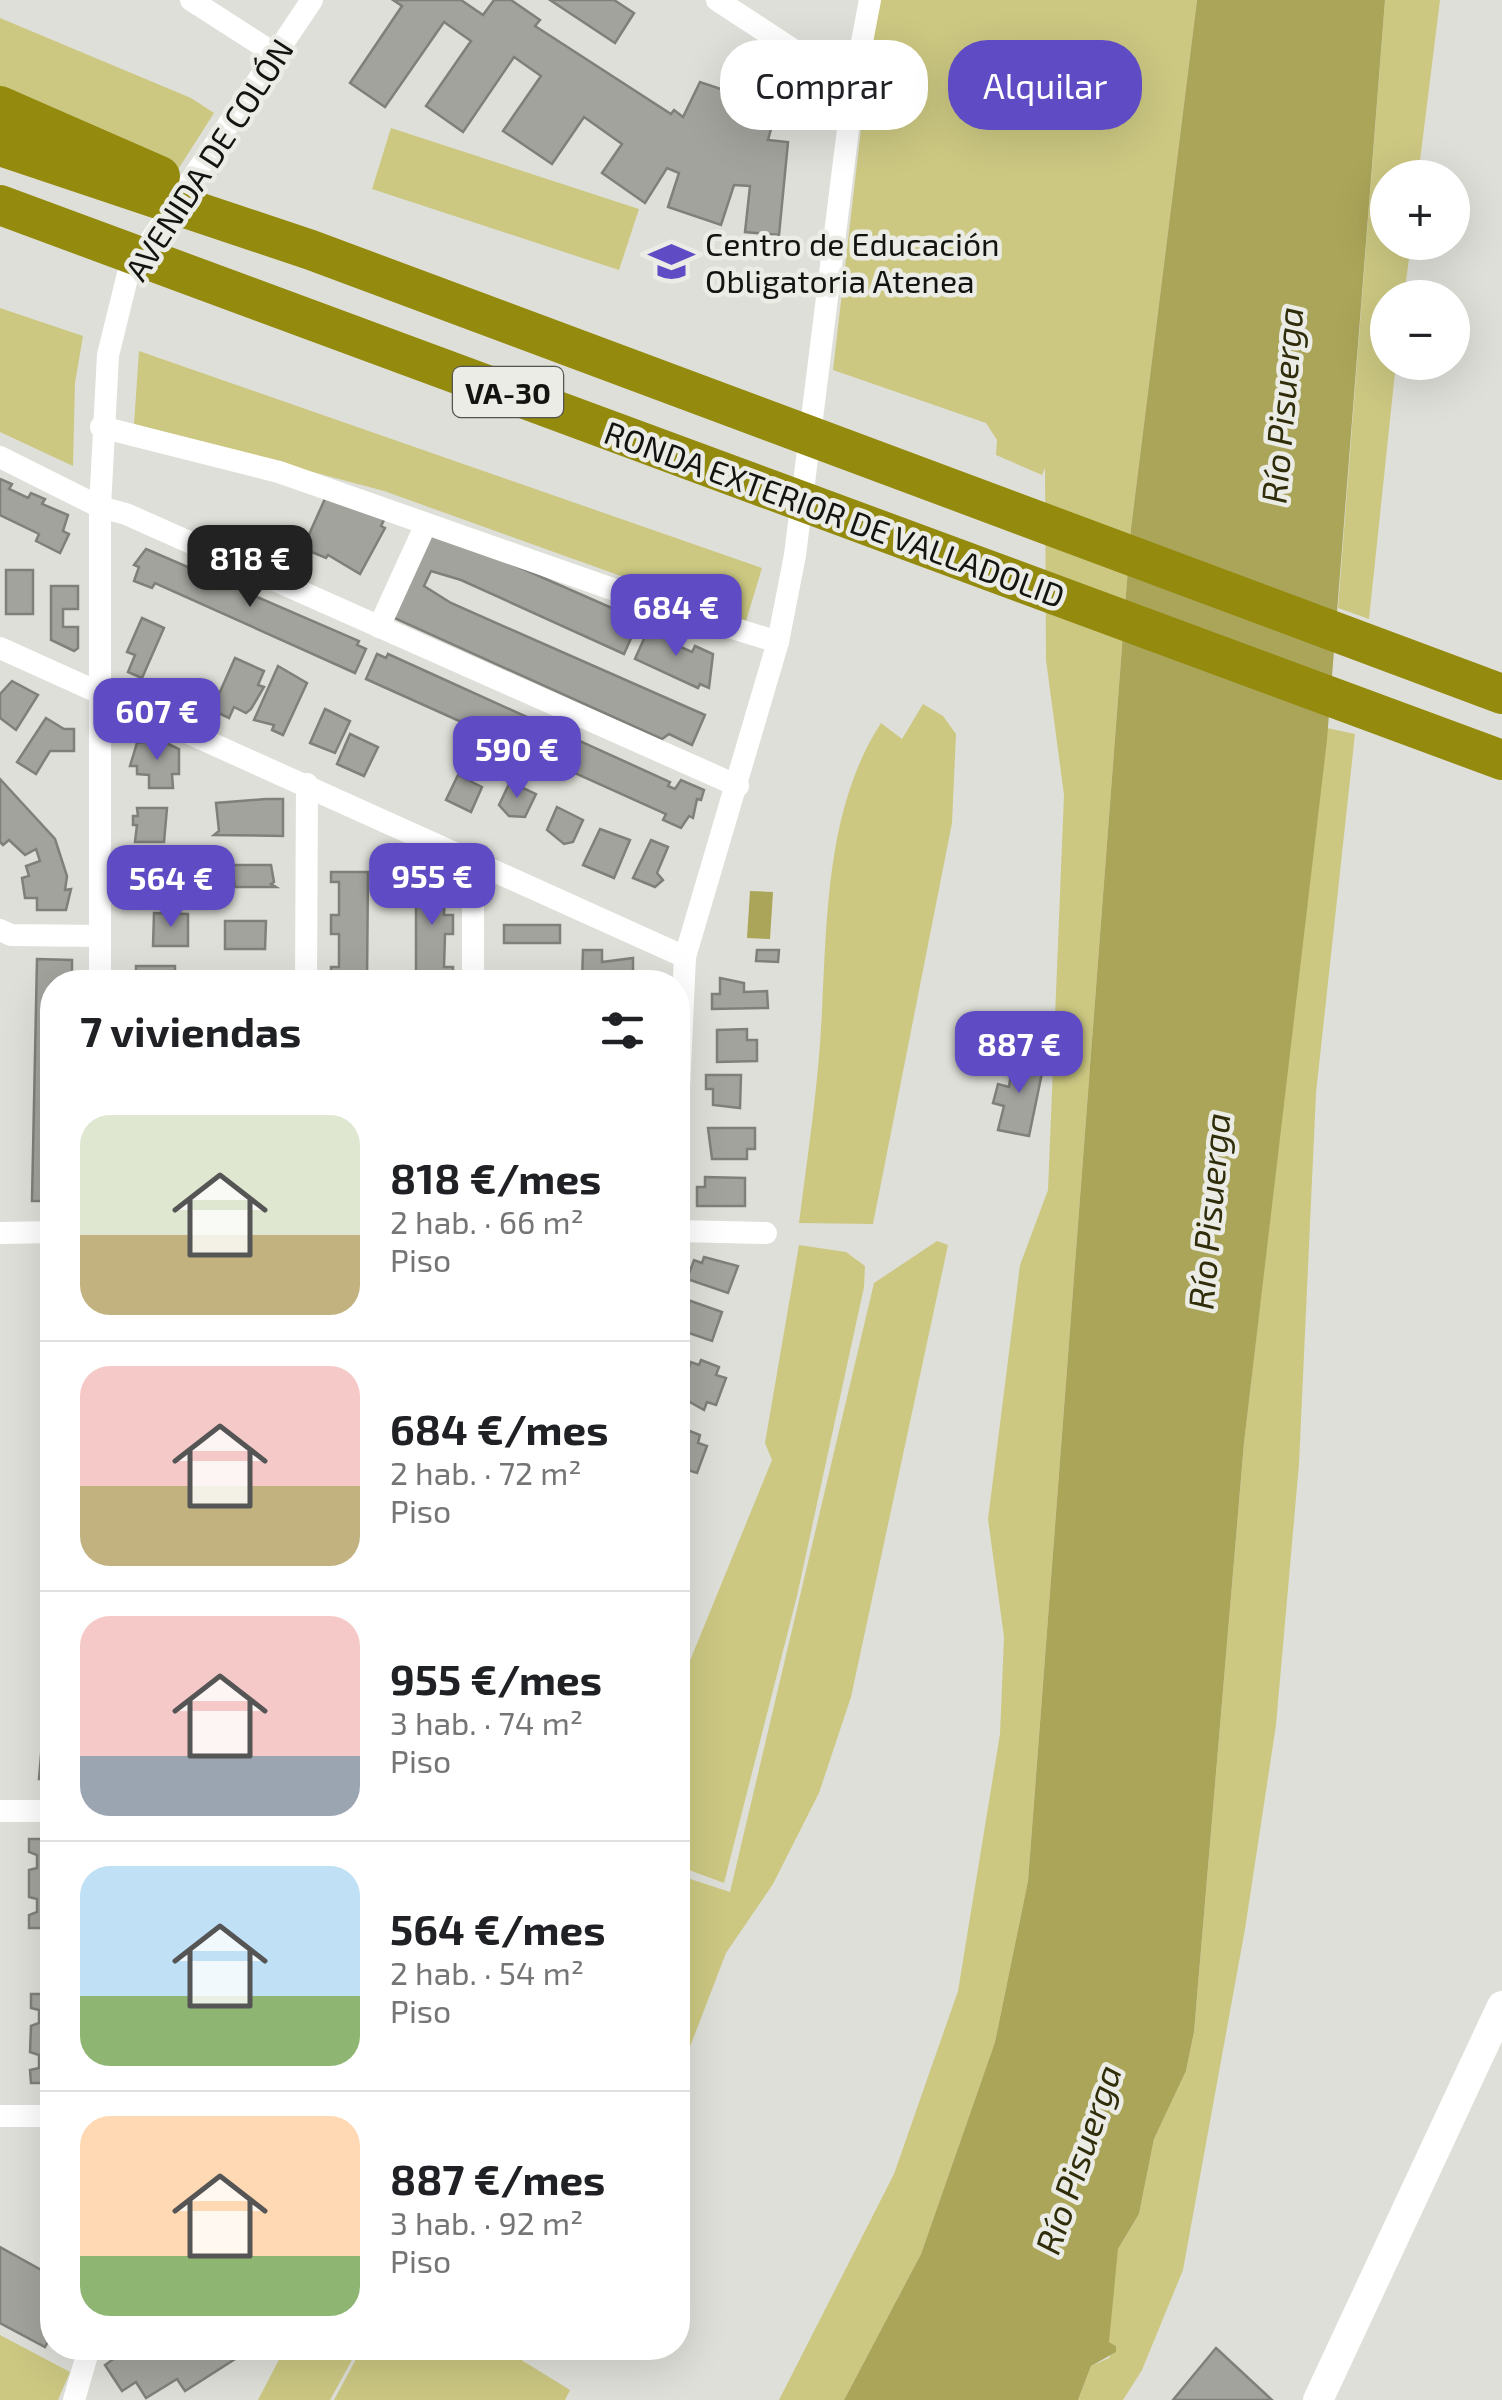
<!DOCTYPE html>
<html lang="es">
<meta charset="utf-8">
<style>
body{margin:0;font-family:"Exo 2",sans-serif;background:#f6f6f6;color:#202124;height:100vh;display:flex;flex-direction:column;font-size:38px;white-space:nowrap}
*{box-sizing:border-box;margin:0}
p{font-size:32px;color:#757577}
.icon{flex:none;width:55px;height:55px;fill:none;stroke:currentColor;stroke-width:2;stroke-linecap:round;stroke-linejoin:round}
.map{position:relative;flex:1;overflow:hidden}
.details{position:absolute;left:40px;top:970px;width:650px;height:1390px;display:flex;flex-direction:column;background:#fff;border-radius:40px;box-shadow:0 10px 40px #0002}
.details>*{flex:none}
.top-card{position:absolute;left:720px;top:40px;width:630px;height:90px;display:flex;gap:20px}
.buttons{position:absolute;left:1370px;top:160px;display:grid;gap:20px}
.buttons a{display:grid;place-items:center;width:100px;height:100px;border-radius:50%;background:#fff;box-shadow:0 10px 40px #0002;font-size:50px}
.price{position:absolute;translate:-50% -85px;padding:0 22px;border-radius:20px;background:#5f4cc5;color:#fff;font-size:32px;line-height:65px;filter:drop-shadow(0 2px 5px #0008)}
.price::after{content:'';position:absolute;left:50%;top:60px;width:30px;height:22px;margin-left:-15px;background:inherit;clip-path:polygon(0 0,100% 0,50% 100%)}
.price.on{background:#222;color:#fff}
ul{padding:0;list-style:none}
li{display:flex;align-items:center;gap:30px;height:250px;padding:0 40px}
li+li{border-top:2px solid #e0e0e0}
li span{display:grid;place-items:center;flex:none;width:280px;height:200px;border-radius:30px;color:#555}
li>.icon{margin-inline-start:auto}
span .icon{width:120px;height:120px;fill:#fffc;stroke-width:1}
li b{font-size:42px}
h2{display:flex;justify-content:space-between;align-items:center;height:120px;padding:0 40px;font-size:42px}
.chip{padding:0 35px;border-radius:40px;background:#fff;box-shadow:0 10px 40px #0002;font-size:35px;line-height:90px}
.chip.on{background:#5f4cc5;color:#fff}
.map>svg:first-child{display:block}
.green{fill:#ccc882}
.water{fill:#aba559}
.building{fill:#a3a39e;stroke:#80807b;stroke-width:2.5}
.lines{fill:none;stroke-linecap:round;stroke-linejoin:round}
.street{stroke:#fff;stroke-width:22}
.secondary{stroke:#fff;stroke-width:30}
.highway{stroke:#938a0e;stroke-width:40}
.labels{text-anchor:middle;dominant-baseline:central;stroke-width:9;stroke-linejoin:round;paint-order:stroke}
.shield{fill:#ecece6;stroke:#545451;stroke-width:2.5}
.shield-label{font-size:30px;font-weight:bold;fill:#131311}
.street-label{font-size:32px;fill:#131311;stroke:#ecece6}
.poi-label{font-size:32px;fill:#131311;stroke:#ecece6;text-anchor:start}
.water-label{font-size:35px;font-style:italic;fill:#2f2d0a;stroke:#ecece6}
</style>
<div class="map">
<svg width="1502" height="2400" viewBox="0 0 1502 2400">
<rect width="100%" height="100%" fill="#dfdfd9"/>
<g class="green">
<path d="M 876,0 L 1197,0 L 1131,528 L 1028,1881 L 995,2042 L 921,2254 L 844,2400 L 779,2400 L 894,2174 L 958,1991 L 1000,1734 L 1004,1637 L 988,1519 L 1020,1265 L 1048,1190 L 1064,795 L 1046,660 L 1045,468 L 1042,475 L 996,455 L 997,440 L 986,423 L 833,370 Z"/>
<path d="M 1385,0 L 1440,0 L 1418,177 L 1388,178 L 1388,242 L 1411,243 L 1404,297 L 1388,298 L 1388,362 L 1396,363 L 1369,619 L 1338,608 Z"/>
<path d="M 0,18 L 191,98 L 214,113 L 177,171 L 0,99 Z"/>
<path d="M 391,128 L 639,209 L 619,270 L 372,189 Z"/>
<path d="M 0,308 L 83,336 L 75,383 L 73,466 L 0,432 Z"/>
<path d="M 139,351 L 762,568 L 746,621 L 384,491 L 134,424 Z"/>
<path d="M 923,704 L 943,716 L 956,734 L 952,823 L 873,1224 L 799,1223 C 808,1152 819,1081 822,1010 C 827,914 827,806 881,723 L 902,739 Z"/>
<path d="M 1327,728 L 1355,734 L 1316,1093 L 1299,1464 L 1276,1725 L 1245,1929 L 1183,2270 L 1142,2370 L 1123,2400 L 1078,2400 L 1091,2366 L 1109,2358 L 1116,2346 L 1109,2342 L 1108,2313 L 1118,2249 L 1139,2214 L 1154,2139 L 1186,2071 L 1194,2032 L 1244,1443 Z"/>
<path d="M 937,1241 L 948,1245 L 851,1697 L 819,1793 L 773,1884 L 726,1953 L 678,2078 L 678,1875 L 730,1892 L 874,1283 Z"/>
<path d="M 799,1245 L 846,1252 L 865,1266 L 864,1287 L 797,1596 L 724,1883 L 678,1866 L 678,1690 L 772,1460 L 765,1443 Z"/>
<path d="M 0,2335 L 70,2372 L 58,2400 L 0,2400 Z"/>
<path d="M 285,2348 L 332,2348 L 353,2358 L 330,2400 L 258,2400 Z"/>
<path d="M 362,2348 L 502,2348 L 570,2390 L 565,2400 L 334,2400 Z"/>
</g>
<g class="water">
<path d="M 1197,0 L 1385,0 L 1327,740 L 1244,1443 L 1194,2032 L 1186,2071 L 1154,2139 L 1139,2214 L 1118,2249 L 1109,2342 L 1116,2346 L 1116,2352 L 1091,2366 L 1078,2400 L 844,2400 L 921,2254 L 995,2042 L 1028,1881 L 1131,528 Z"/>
<path d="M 750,891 L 773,892 L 770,939 L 747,938 Z"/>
</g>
<g class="building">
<path d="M 393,0 L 461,0 L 483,15 L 494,0 L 511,0 L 540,20 L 535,26 L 671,114 L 674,110 L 683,117 L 700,82 L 768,105 L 761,126 L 771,129 L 768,140 L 788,142 L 779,235 L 745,232 L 750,186 L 734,185 L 721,225 L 668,207 L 679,173 L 667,168 L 645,203 L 602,173 L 622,144 L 584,117 L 552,164 L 503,131 L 541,76 L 514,57 L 463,132 L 426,106 L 471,41 L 444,22 L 385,107 L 350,83 L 402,6 Z"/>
<path d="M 550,0 L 614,0 L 634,13 L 615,43 Z"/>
<path d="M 0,479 L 12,484 L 9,489 L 28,498 L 31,493 L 45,499 L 42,504 L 68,515 L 63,531 L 69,534 L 60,553 L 36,541 L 39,534 L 0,515 Z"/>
<path d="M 328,492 L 385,518 L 381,526 L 385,528 L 360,574 L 328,555 L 326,558 L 307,550 L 311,541 L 307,539 Z"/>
<path d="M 434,530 L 630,616 L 627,623 L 636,627 L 624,654 L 461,580 L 431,571 L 424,586 L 451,603 L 705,715 L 692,745 L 669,734 L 662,739 L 392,617 Z"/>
<path d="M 146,549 L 359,641 L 357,645 L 366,649 L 355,673 L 155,583 L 152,588 L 134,581 L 139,567 L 134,565 Z"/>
<rect x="6" y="570" width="27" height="44"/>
<path d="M 51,586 L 78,586 L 78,609 L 63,609 L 63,627 L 78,627 L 78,648 L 74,651 L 51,640 Z"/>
<path d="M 142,618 L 164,628 L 142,678 L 128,672 L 135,655 L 127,652 Z"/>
<path d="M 659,629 L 677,637 L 674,644 L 692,652 L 695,646 L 713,654 L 709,688 L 700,684 L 698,688 L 635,659 L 647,632 L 656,636 Z"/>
<path d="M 377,654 L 386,658 L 388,654 L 670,782 L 668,786 L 675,789 L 681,780 L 704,790 L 701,800 L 697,799 L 693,818 L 689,816 L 681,828 L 663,820 L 666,814 L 366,679 Z"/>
<path d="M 235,658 L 264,671 L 258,685 L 264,687 L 251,709 L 246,713 L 234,707 L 229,718 L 212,710 Z"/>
<path d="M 278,666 L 307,683 L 283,735 L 272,730 L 274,725 L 254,720 Z"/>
<path d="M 12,681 L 38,695 L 16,730 L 0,718 L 0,694 Z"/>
<path d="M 325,709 L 350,721 L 335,753 L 310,743 Z"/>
<path d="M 46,718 L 64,729 L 74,729 L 74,751 L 50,751 L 36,774 L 17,762 Z"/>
<path d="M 350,734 L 378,747 L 364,776 L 337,764 Z"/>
<path d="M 160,740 L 179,749 L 179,774 L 172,774 L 173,788 L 149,788 L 149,775 L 137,774 L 137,766 L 130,766 L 137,743 Z"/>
<path d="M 458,775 L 482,787 L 471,812 L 446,800 Z"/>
<path d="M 0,779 L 55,839 L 67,876 L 65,890 L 71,889 L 66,910 L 37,910 L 37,898 L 25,898 L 22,878 L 29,876 L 26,866 L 40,861 L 36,849 L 25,855 L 9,840 L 3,845 L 0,842 Z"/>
<path d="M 510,782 L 536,794 L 525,817 L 509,816 L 499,805 Z"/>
<path d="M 266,799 L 283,799 L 283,836 L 214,835 L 219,831 L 216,803 Z"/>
<path d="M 557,807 L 583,820 L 573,842 L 564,844 L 547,830 Z"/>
<path d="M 137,808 L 167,808 L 164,842 L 135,842 L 137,825 L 133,825 L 133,816 L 138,816 Z"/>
<path d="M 600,829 L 630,840 L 614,878 L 583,865 Z"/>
<path d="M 651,840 L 668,847 L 657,873 L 663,880 L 655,887 L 633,878 Z"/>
<path d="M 133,860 L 162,860 L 162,895 L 142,895 L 142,885 L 128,880 Z"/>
<path d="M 232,865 L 271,865 L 274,882 L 271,884 L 276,887 L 235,887 Z"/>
<path d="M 331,872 L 368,872 L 367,982 L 331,982 L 331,967 L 339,967 L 339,934 L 331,934 L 331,915 L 339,915 L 339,882 L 331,882 Z"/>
<path d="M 453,872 L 453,882 L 445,882 L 444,915 L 453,915 L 453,934 L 445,934 L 444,967 L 453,967 L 453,982 L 416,982 L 416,873 Z"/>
<path d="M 154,913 L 188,914 L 188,946 L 153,946 Z"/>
<path d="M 225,921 L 266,921 L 265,949 L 225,949 Z"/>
<rect x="504" y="925" width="56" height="18"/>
<path d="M 583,950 L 602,950 L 602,962 L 633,958 L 633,982 L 582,982 Z"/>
<path d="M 757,950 L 779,950 L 778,962 L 756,961 Z"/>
<path d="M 37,959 L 72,960 L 72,982 L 52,982 L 52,1201 L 32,1201 Z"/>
<rect x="136" y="966" width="39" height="16"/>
<path d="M 720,978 L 744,983 L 744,992 L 767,991 L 768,1008 L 712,1009 L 712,994 L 720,994 Z"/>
<path d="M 747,1029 L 747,1040 L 757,1040 L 757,1061 L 717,1062 L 717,1030 Z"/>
<path d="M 1015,1048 L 1027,1051 L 1026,1063 L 1043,1068 L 1029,1136 L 998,1130 L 1004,1106 L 993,1103 L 998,1084 L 1009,1087 Z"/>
<path d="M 706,1075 L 741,1075 L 740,1108 L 713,1105 L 713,1089 L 706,1089 Z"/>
<path d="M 708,1128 L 755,1128 L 755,1149 L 747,1149 L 747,1159 L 712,1159 Z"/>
<path d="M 705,1177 L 745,1178 L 745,1206 L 697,1206 L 697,1187 L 705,1187 Z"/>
<path d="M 704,1257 L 738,1266 L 728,1293 L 687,1279 L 694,1260 L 702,1263 Z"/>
<path d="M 688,1300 L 722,1312 L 712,1341 L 680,1330 Z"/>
<path d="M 701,1360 L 719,1367 L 716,1375 L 726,1378 L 716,1405 L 707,1402 L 704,1410 L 679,1396 L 691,1362 L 699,1365 Z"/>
<path d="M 682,1428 L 700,1435 L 698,1443 L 707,1446 L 697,1473 L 688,1470 L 685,1478 L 678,1475 L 678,1432 Z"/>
<rect x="43" y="1665" width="9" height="27"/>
<rect x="43" y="1692" width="9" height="25"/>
<path d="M 43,1717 L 52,1717 L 52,1743 L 42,1743 Z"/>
<path d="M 42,1743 L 52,1743 L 52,1779 L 39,1779 Z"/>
<path d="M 29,1839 L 52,1839 L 52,1928 L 29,1928 L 29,1915 L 37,1912 L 37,1899 L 29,1897 L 29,1870 L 37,1868 L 37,1855 L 29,1852 Z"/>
<path d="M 31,1994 L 52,1994 L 52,2083 L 31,2083 L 30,2070 L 39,2068 L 39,2055 L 30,2052 L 31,2026 L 39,2023 L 39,2010 L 31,2008 Z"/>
<path d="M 0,2247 L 52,2276 L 52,2334 L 45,2347 L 0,2323 Z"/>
<path d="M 114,2348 L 246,2348 L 246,2352 L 185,2391 L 177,2379 L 146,2398 L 136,2382 L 122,2391 L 105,2365 L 119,2355 Z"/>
<path d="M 1216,2348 L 1272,2400 L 1173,2400 Z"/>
</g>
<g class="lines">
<g class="street">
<path d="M 191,0 L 275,54"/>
<path d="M 717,0 L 853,89"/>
<path d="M 101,427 L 279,472 L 658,605 L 778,642"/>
<path d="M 0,457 L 100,507 L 126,514 L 738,786"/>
<path d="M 379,627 L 426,524"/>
<path d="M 0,648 L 685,957"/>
<path d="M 473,863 L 473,982"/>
<path d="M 0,930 L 11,935 L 100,936"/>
<path d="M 100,982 L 100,507 L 108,355 L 128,274 L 312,0"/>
<path d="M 306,982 L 307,784"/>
<path d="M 678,1110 L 685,957 L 778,642 L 795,555 L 853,89 L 870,0"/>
<path d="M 678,1231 L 766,1233"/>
<path d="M 0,1233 L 52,1232"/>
<path d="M 0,1811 L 52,1811"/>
<path d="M 0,2116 L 52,2116"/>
<path d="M 74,2400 L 89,2348"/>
</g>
<path class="secondary" d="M 1318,2400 L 1502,2006"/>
<g class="highway">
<path d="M 0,106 L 160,176"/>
<path d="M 0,146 L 311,250 L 1502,694"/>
<path d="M 0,205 L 1502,760"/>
</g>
</g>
<defs>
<symbol id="school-bare" viewBox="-9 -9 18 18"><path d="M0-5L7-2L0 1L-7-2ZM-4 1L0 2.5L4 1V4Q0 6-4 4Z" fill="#5f4cc5" stroke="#ecece6" stroke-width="2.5" paint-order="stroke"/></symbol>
</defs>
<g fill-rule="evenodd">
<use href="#school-bare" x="640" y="230" width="63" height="63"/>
</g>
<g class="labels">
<rect class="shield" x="453" y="367" width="110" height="50" rx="8"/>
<g class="shield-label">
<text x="508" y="392">VA-30</text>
</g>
<g class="street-label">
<text transform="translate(208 159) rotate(-57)">AVENIDA DE COLÓN</text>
<text transform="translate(835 513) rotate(20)">RONDA EXTERIOR DE VALLADOLID</text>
</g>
<g class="poi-label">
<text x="705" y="243">Centro de Educación<tspan x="705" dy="37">Obligatoria Atenea</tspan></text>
</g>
<g class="water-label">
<text transform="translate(1281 405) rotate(-85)">Río Pisuerga</text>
<text transform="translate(1208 1211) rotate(-85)">Río Pisuerga</text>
<text transform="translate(1077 2159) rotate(-71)">Río Pisuerga</text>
</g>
</g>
</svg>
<div class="buttons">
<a>+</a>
<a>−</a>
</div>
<b class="price on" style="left:250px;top:610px">818 €</b>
<b class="price" style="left:676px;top:659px">684 €</b>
<b class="price" style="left:157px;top:763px">607 €</b>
<b class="price" style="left:517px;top:801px">590 €</b>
<b class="price" style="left:432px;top:928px">955 €</b>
<b class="price" style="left:171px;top:930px">564 €</b>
<b class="price" style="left:1019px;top:1096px">887 €</b>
<div class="top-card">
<a class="chip">Comprar</a>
<a class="chip on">Alquilar</a>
</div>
<section class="details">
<h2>7 viviendas<svg class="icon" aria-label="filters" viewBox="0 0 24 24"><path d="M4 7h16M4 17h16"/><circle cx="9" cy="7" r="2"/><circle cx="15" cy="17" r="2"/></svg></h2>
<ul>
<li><span style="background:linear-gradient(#dfe7d0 60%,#c2b280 0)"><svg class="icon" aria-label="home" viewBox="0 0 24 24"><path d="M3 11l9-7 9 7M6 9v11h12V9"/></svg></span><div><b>818 €/mes</b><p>2 hab. · 66 m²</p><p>Piso</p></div></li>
<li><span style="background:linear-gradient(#f6c9c9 60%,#c2b280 0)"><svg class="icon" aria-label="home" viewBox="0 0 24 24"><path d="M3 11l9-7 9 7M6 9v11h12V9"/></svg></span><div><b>684 €/mes</b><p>2 hab. · 72 m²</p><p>Piso</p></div></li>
<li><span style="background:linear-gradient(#f6c9c9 70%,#9aa5b1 0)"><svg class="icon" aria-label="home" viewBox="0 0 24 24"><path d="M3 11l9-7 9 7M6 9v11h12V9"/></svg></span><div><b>955 €/mes</b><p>3 hab. · 74 m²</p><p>Piso</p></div></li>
<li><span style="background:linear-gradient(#bfe0f5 65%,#8fb573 0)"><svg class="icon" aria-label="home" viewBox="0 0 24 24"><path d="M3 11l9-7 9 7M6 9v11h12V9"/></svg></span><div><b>564 €/mes</b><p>2 hab. · 54 m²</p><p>Piso</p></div></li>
<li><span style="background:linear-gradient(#ffd9b3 70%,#8fb573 0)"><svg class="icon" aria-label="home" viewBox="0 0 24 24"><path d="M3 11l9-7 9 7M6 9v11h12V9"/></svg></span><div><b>887 €/mes</b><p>3 hab. · 92 m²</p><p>Piso</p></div></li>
</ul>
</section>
</div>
